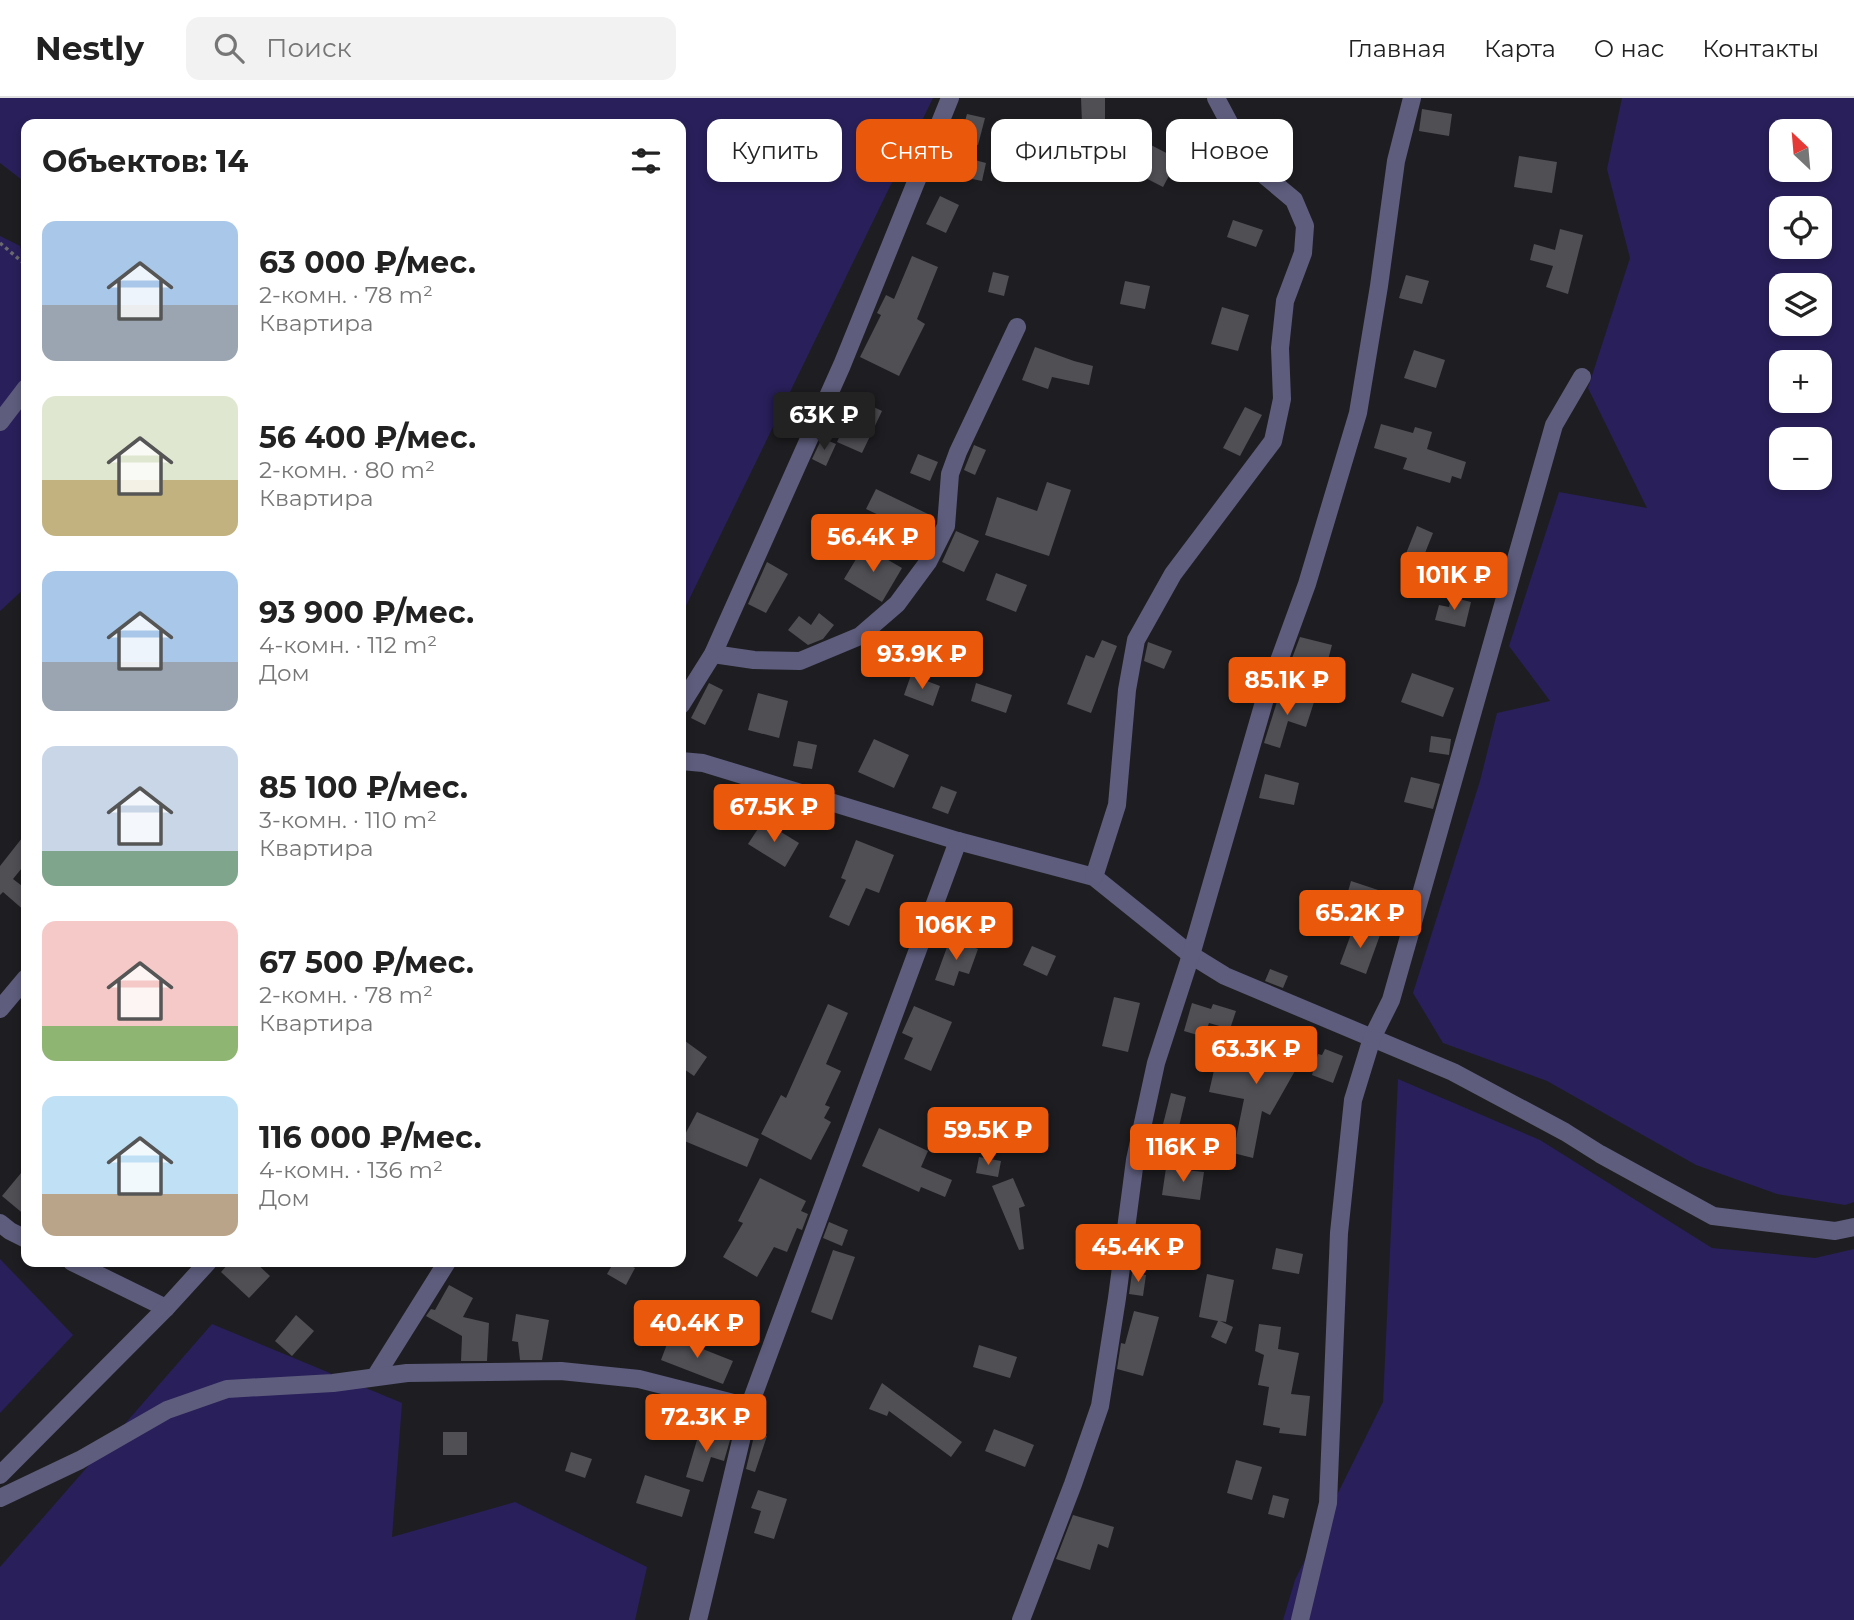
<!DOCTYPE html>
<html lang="ru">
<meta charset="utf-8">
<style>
body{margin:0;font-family:Montserrat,sans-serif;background:#f2f2f2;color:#222;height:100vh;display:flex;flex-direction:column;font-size:26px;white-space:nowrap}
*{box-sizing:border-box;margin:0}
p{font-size:23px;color:#767676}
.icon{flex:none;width:38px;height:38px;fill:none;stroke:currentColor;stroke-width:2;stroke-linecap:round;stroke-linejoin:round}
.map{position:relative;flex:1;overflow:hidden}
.panel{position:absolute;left:21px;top:21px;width:665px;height:1148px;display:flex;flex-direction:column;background:#fff;border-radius:14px;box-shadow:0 4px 10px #0003}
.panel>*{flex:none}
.guide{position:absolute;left:707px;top:21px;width:665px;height:63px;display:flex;gap:14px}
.needle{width:46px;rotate:334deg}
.buttons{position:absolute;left:1769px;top:21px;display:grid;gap:14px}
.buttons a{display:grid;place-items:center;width:63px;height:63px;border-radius:14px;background:#fff;box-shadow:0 4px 10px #0003;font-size:35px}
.price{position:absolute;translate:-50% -60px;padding:0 16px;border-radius:7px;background:#ea580c;color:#fff;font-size:23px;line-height:46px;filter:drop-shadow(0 2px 4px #0008)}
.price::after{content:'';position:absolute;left:50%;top:42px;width:21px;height:16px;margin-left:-10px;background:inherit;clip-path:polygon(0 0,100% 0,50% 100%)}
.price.on{background:#222;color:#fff}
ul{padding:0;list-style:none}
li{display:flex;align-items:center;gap:21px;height:175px;padding:0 21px}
li span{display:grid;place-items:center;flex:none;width:196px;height:140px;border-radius:14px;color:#555}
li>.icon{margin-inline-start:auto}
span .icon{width:84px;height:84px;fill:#fffc;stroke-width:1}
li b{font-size:30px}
h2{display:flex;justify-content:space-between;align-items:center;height:84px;padding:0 21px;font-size:30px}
.tag{padding:0 24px;border-radius:14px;background:#fff;box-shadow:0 4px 10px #0003;font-size:24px;line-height:63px}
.tag.on{background:#ea580c;color:#fff}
header{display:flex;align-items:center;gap:42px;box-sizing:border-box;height:98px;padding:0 35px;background:#fff;border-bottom:2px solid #e0e0e0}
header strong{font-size:33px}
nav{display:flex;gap:38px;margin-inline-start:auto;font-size:24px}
.search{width:490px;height:63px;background:#f2f2f2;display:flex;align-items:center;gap:18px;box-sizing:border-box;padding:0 24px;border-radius:14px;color:#767676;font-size:26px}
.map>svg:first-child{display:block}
.green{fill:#291f5a;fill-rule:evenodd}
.building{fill:#4f4f54}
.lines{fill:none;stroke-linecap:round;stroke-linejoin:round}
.path{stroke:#6b6b6f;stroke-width:3.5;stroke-dasharray:3.5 3.5;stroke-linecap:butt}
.minor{stroke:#5e5d7d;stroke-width:18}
</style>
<header>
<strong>Nestly</strong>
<div class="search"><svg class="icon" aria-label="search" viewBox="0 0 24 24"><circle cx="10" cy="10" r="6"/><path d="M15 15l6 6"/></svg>Поиск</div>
<nav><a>Главная</a><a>Карта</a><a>О нас</a><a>Контакты</a></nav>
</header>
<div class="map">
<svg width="1854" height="1522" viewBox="0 0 1854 1522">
<rect width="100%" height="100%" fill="#1e1e22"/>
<g class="green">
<path d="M 0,0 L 933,0 L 681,518 L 681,26 L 26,26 L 26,85 L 0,65 Z"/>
<path d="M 1622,0 L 1854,0 L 1854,1104 L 1845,1107 L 1777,1096 L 1696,1067 L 1547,983 L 1443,945 L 1413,895 L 1480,683 L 1497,615 L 1550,603 L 1509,548 L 1559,394 L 1647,410 L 1588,290 L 1630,160 L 1607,71 ZM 1820,33 L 1820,72 L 1782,72 L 1782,33 ZM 1820,110 L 1820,149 L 1782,149 L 1782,110 ZM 1820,187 L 1820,226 L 1782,226 L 1782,187 ZM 1820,264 L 1820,303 L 1782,303 L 1782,264 ZM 1820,341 L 1820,380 L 1782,380 L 1782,341 Z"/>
<path d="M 0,138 L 20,148 L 26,170 L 26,489 L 0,513 Z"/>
<path d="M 1398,981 L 1540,1042 L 1712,1150 L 1815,1160 L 1854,1151 L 1854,1522 L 1283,1522 L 1295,1482 L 1383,1304 Z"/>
<path d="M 0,1161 L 73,1237 L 0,1315 Z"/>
<path d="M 212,1226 L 402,1305 L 392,1439 L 515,1404 L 647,1469 L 635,1522 L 0,1522 L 0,1469 Z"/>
</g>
<g class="building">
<path d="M 1081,0 L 1105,0 L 1105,24 L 1082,25 Z"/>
<path d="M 1422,11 L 1452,16 L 1449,38 L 1419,33 Z"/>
<path d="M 967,16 L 985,20 L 978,47 L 960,42 Z"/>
<path d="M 1192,29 L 1214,74 L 1196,82 L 1175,38 Z"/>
<path d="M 1147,45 L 1178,61 L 1163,89 L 1132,73 Z"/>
<path d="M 1519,58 L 1557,64 L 1552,95 L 1514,89 Z"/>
<path d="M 967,60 L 986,65 L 982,83 L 963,79 Z"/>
<path d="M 940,98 L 959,107 L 946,135 L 926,126 Z"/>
<path d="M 1233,122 L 1263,132 L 1256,149 L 1227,139 Z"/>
<path d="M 1560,131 L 1583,137 L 1568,196 L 1546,189 L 1553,168 L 1530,162 L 1534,146 L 1555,152 Z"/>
<path d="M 912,158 L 938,169 L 917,221 L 925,226 L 899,278 L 860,259 L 881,217 L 877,215 L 886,197 L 894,201 Z"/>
<path d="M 993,174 L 1009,178 L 1004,198 L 988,194 Z"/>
<path d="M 1406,177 L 1429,183 L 1422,206 L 1399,200 Z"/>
<path d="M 1125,183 L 1150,188 L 1145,211 L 1120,206 Z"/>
<path d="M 1222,209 L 1249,217 L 1238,253 L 1211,246 Z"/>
<path d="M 1035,249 L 1074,263 L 1093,268 L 1089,287 L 1052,279 L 1048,291 L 1022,282 Z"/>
<path d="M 1414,252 L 1445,262 L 1436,290 L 1404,280 Z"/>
<path d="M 857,301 L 882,313 L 862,355 L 837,344 Z"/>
<path d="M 1245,309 L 1262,317 L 1240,358 L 1223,350 Z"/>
<path d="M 1381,326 L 1413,335 L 1415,329 L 1432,334 L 1427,351 L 1466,364 L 1461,381 L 1452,378 L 1450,385 L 1403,371 L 1407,360 L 1374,350 Z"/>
<path d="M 822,340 L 836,346 L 826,368 L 812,361 Z"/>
<path d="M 974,347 L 986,352 L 975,377 L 964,372 Z"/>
<path d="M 918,356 L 938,364 L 930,383 L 910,375 Z"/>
<path d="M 1047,384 L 1071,392 L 1049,458 L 985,437 L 997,399 L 1037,413 Z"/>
<path d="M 876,391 L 928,416 L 919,436 L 866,411 Z"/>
<path d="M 1417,428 L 1433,435 L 1425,455 L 1432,458 L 1424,478 L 1401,468 Z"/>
<path d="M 956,433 L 979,443 L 964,474 L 942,464 Z"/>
<path d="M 864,448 L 902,470 L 882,504 L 844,481 Z"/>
<path d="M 767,464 L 788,476 L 766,515 L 748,506 Z"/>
<path d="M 996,475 L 1027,487 L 1016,514 L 986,502 Z"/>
<path d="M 1451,499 L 1471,504 L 1465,529 L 1435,522 L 1439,507 L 1449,509 Z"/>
<path d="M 819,515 L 834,527 L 823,541 L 808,547 L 788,532 L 799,518 L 811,527 Z"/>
<path d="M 1300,539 L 1332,547 L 1325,573 L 1291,563 Z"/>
<path d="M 1102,542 L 1117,548 L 1091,615 L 1067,606 L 1086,557 L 1094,560 Z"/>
<path d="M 1148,544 L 1172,553 L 1164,571 L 1144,563 Z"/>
<path d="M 1412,575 L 1454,590 L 1443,619 L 1401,604 Z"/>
<path d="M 911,577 L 940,588 L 933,608 L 904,597 Z"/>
<path d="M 709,585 L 723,592 L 705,627 L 691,620 Z"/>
<path d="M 976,585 L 1012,597 L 1006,615 L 971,603 Z"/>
<path d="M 1280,594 L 1314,604 L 1306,629 L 1288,623 L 1280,650 L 1264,645 Z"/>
<path d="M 758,595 L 788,603 L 779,640 L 748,632 Z"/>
<path d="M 1431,638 L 1451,641 L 1449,657 L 1429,654 Z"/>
<path d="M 874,641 L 909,657 L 894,690 L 858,674 Z"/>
<path d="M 798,643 L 817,647 L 812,671 L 793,668 Z"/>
<path d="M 1265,676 L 1299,685 L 1294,707 L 1259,700 Z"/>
<path d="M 1411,679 L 1440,686 L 1433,711 L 1404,704 Z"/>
<path d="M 941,688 L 957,694 L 948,716 L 932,710 Z"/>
<path d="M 763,723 L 799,745 L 785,769 L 748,746 Z"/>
<path d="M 26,735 L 26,765 L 13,781 L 26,791 L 26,814 L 3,794 L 0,797 L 0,768 Z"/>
<path d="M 856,742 L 894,757 L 879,795 L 866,790 L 849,828 L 829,819 L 846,782 L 841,780 Z"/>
<path d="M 1351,783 L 1381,793 L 1374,817 L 1344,808 Z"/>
<path d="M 1354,828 L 1380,837 L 1366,876 L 1340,866 Z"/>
<path d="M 950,841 L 978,851 L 969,876 L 959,873 L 954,888 L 935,882 Z"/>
<path d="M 1032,848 L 1056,858 L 1047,878 L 1023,867 Z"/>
<path d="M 1270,871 L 1288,878 L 1283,890 L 1265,883 Z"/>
<path d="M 1114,899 L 1140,905 L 1128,954 L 1102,948 Z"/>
<path d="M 1192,905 L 1211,911 L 1213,906 L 1236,913 L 1230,931 L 1209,925 L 1204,939 L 1184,933 Z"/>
<path d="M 828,906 L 848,915 L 826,966 L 841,973 L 825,1007 L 830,1009 L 824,1020 L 831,1024 L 811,1062 L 761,1036 L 781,997 L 786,1000 Z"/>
<path d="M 914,908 L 952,924 L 931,973 L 904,961 L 913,940 L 902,935 Z"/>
<path d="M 1254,934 L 1304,957 L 1270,1017 L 1262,1013 L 1253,1060 L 1233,1055 L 1244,1001 L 1209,994 L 1215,968 L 1238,973 Z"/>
<path d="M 681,940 L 707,959 L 694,978 L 681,969 Z"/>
<path d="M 1325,951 L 1343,958 L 1333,985 L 1312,977 L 1318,956 L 1322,957 Z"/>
<path d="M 1171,995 L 1186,999 L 1176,1041 L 1160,1038 Z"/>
<path d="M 697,1014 L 759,1041 L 747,1069 L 682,1042 Z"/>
<path d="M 879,1030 L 928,1053 L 921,1069 L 952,1082 L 945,1099 L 921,1089 L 919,1094 L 862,1068 Z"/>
<path d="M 979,1059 L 1001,1063 L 998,1079 L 976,1075 Z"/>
<path d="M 26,1069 L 26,1118 L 2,1098 Z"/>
<path d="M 1166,1070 L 1204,1074 L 1200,1102 L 1162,1097 Z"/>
<path d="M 760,1080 L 806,1103 L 801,1113 L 808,1116 L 802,1132 L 797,1130 L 787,1154 L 774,1149 L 757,1179 L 723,1159 L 743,1125 L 738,1123 Z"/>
<path d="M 1013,1080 L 1025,1108 L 1019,1110 L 1024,1151 L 1019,1152 L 992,1088 Z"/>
<path d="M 829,1124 L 848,1132 L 842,1148 L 823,1140 Z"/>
<path d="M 1276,1150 L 1303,1156 L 1299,1176 L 1272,1171 Z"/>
<path d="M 833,1152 L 855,1159 L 832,1222 L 811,1214 Z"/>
<path d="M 230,1164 L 255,1164 L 270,1178 L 249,1200 L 221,1174 Z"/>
<path d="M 614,1164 L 623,1164 L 635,1170 L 626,1187 L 607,1176 Z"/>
<path d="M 1132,1175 L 1146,1177 L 1143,1198 L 1129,1196 Z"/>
<path d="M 1207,1176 L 1234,1182 L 1226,1224 L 1220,1223 L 1233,1229 L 1226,1246 L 1211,1239 L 1218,1223 L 1199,1219 Z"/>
<path d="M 449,1187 L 473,1200 L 463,1219 L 489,1225 L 487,1263 L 461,1263 L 462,1238 L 426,1218 L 431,1211 L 435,1212 Z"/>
<path d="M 1134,1213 L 1159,1219 L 1143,1278 L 1117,1271 L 1121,1245 L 1125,1246 Z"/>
<path d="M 516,1216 L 549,1222 L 542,1262 L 520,1262 L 518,1244 L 512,1243 Z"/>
<path d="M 296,1217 L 314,1233 L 292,1258 L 275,1243 Z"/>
<path d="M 1259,1226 L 1281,1229 L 1278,1251 L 1299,1255 L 1291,1296 L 1310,1298 L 1306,1338 L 1279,1335 L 1280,1330 L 1263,1327 L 1269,1289 L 1258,1287 L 1264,1257 L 1255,1253 Z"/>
<path d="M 670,1238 L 733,1263 L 723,1286 L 661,1262 Z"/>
<path d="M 979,1247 L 1017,1259 L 1010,1280 L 973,1269 Z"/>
<path d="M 882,1285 L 962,1344 L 951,1359 L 889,1313 L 887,1318 L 869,1311 Z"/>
<path d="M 994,1331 L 1034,1347 L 1025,1369 L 985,1353 Z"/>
<path d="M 700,1332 L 730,1342 L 724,1363 L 711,1359 L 703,1384 L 686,1379 Z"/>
<rect x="443" y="1334" width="24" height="23"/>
<path d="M 755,1334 L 767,1338 L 755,1374 L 746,1371 Z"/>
<path d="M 571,1354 L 592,1361 L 585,1380 L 565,1373 Z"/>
<path d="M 1236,1362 L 1262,1369 L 1252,1402 L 1227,1395 Z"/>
<path d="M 645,1377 L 690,1392 L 682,1419 L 636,1405 Z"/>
<path d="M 758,1392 L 787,1401 L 774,1441 L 754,1435 L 761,1413 L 751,1410 Z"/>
<path d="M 1273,1397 L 1289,1401 L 1284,1420 L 1268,1416 Z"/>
<path d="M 1073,1417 L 1114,1429 L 1108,1450 L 1098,1446 L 1090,1472 L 1056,1461 Z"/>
</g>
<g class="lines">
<path class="path" d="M 0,145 L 26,167"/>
<g class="minor">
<path d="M 0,324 L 26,290"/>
<path d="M 713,556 L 754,562 L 800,563 L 860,538 L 897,506 L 928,464 L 946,428 L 950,376 L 958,354 L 1017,229"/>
<path d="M 681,607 L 713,556 L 842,267 L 950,0"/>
<path d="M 681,663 L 703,665 L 958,743 L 1094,779 L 1191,857 L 1225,878 L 1453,974 L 1565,1034 L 1600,1056 L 1713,1118 L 1835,1133 L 1854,1129"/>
<path d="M 1094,779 L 1117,707 L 1127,592 L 1136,542 L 1173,476 L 1273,343 L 1282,301 L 1280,250 L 1285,203 L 1303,155 L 1305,128 L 1294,102 L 1251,66 L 1216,0"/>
<path d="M 0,911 L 26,880"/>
<path d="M 0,1125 L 10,1133 L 26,1141"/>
<path d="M 72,1164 L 166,1210"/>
<path d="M 375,1279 L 447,1164"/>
<path d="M 0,1377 L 166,1210 L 208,1164"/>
<path d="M 0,1400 L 80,1362 L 167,1312 L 227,1291 L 333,1285 L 407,1275 L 561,1273 L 639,1281 L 749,1309"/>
<path d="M 698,1522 L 749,1309 L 958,743"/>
<path d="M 1021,1522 L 1073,1386 L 1100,1308 L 1117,1200 L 1135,1062 L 1156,965 L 1191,857 L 1264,604 L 1307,486 L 1358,315 L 1379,188 L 1396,63 L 1412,0"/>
<path d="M 1300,1522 L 1328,1405 L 1339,1135 L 1353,1002 L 1372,940 L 1391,902 L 1554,327 L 1582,279"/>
</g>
</g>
</svg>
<div class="buttons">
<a><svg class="needle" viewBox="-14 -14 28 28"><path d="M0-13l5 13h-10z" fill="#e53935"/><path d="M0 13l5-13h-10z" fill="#767676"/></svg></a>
<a><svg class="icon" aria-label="locate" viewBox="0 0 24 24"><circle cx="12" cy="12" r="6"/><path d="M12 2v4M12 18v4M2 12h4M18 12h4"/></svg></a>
<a><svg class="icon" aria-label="layers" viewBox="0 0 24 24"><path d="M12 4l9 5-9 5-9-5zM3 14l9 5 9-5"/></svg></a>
<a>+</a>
<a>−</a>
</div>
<b class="price on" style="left:824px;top:354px">63K ₽</b>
<b class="price" style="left:873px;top:476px">56.4K ₽</b>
<b class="price" style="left:1454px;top:514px">101K ₽</b>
<b class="price" style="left:922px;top:593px">93.9K ₽</b>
<b class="price" style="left:1287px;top:619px">85.1K ₽</b>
<b class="price" style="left:774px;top:746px">67.5K ₽</b>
<b class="price" style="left:1360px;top:852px">65.2K ₽</b>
<b class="price" style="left:956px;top:864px">106K ₽</b>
<b class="price" style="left:1256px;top:988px">63.3K ₽</b>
<b class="price" style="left:988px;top:1069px">59.5K ₽</b>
<b class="price" style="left:1183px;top:1086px">116K ₽</b>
<b class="price" style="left:1138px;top:1186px">45.4K ₽</b>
<b class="price" style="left:697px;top:1262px">40.4K ₽</b>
<b class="price" style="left:706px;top:1356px">72.3K ₽</b>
<div class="guide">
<a class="tag">Купить</a>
<a class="tag on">Снять</a>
<a class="tag">Фильтры</a>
<a class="tag">Новое</a>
</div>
<section class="panel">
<h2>Объектов: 14<svg class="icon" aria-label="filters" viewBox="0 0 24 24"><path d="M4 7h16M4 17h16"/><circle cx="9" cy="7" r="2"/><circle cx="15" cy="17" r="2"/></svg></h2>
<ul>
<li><span style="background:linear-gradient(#a9c7e8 60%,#9aa5b1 0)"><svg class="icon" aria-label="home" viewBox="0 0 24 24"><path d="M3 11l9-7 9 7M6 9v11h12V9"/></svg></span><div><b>63 000 ₽/мес.</b><p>2-комн. · 78 m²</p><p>Квартира</p></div></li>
<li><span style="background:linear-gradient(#dfe7d0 60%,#c2b280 0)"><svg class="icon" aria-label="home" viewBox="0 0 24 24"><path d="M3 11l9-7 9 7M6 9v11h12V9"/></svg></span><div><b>56 400 ₽/мес.</b><p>2-комн. · 80 m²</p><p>Квартира</p></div></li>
<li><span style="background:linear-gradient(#a9c7e8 65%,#9aa5b1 0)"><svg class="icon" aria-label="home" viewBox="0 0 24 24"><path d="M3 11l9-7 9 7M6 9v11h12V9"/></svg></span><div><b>93 900 ₽/мес.</b><p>4-комн. · 112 m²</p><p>Дом</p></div></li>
<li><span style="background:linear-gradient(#c9d6e8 75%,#7fa58c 0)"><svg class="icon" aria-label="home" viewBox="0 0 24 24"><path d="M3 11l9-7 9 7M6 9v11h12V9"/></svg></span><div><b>85 100 ₽/мес.</b><p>3-комн. · 110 m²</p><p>Квартира</p></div></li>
<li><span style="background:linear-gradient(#f6c9c9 75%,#8fb573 0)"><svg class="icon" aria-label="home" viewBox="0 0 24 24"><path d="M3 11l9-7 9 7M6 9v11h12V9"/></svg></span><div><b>67 500 ₽/мес.</b><p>2-комн. · 78 m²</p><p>Квартира</p></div></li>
<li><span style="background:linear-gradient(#bfe0f5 70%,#b9a48a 0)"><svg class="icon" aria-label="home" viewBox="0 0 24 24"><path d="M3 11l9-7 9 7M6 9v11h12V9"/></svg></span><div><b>116 000 ₽/мес.</b><p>4-комн. · 136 m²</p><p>Дом</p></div></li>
</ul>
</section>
</div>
